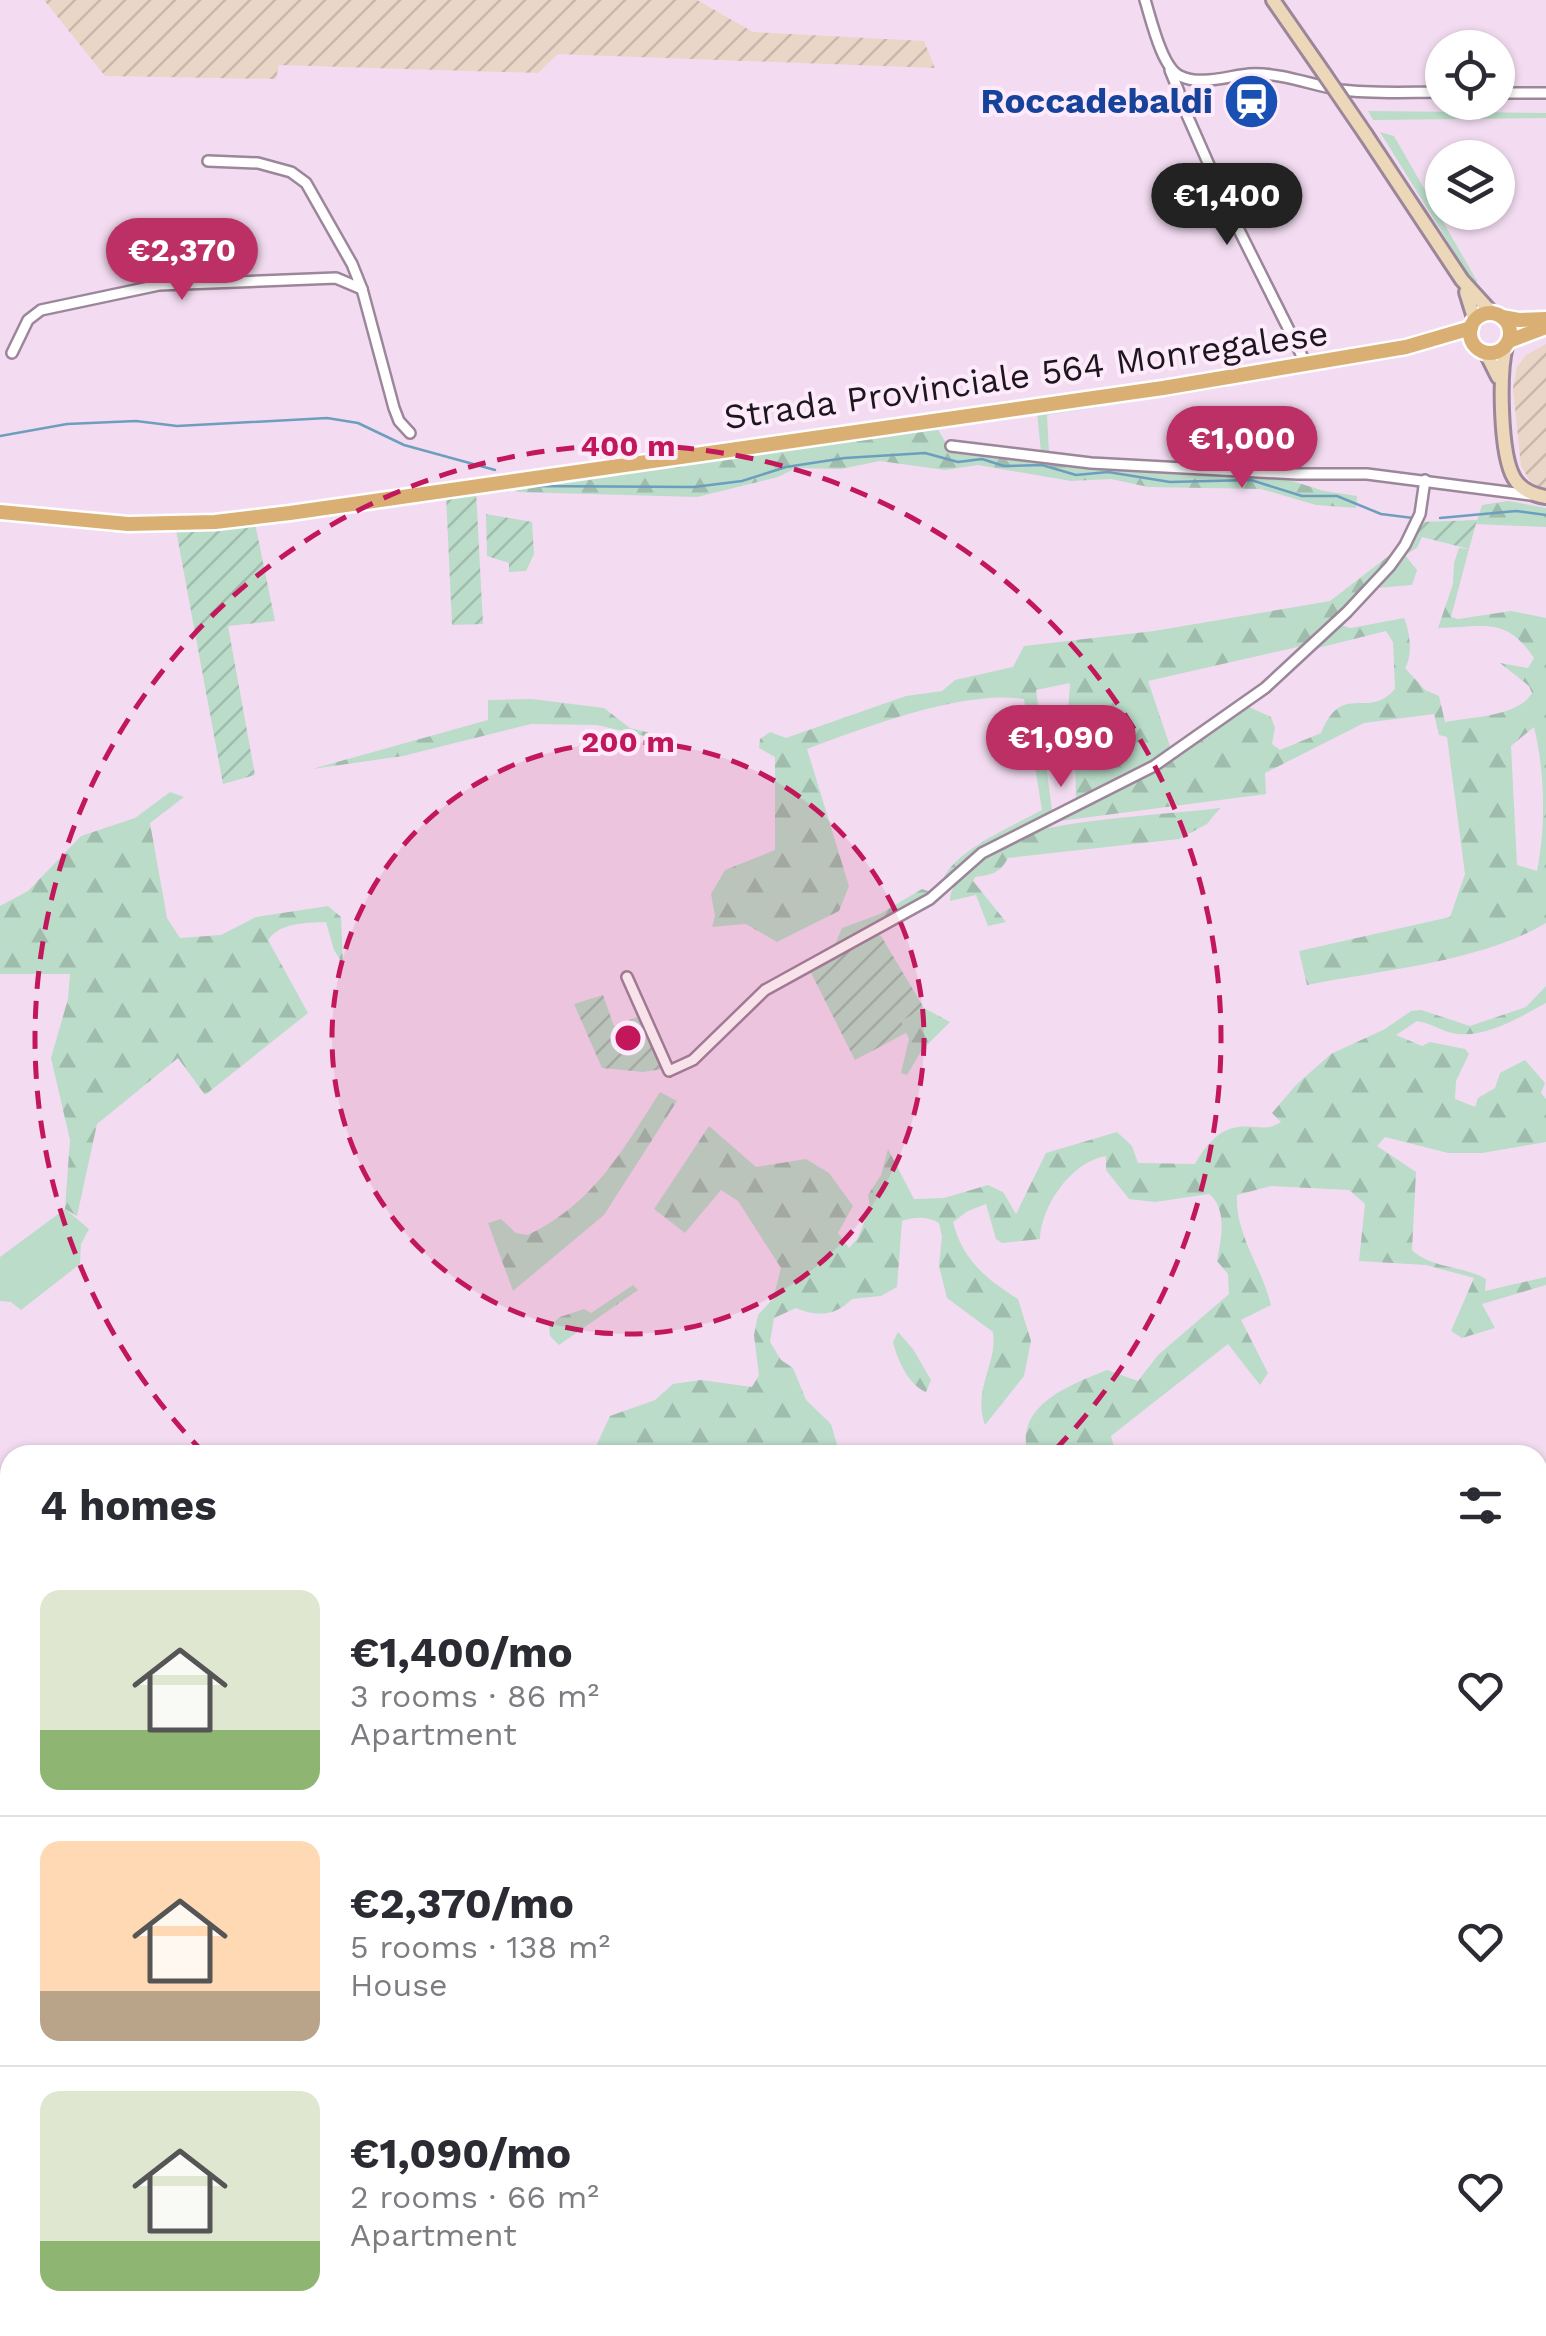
<!DOCTYPE html>
<meta charset="utf-8">
<style>
body{margin:0;font-family:"Work Sans",sans-serif;background:#f2f2f3;color:#2b2b33;height:100vh;display:flex;flex-direction:column;font-size:38px;white-space:nowrap}
*{box-sizing:border-box;margin:0}
p{font-size:32px;color:#7c7c81}
.icon{flex:none;width:55px;height:55px;fill:none;stroke:currentColor;stroke-width:2;stroke-linecap:round;stroke-linejoin:round}
.map{position:relative;flex:1;overflow:hidden}
.sheet{position:absolute;left:0px;top:1445px;width:1548px;height:892px;display:flex;flex-direction:column;background:#fff;border-radius:30px 30px 0 0;box-shadow:0 2px 8px #0004}
.sheet>*{flex:none}
.buttons{position:absolute;left:1425px;top:30px;display:grid;gap:20px}
.buttons a{display:grid;place-items:center;width:90px;height:90px;border-radius:50%;background:#fff;box-shadow:0 2px 8px #0004;font-size:50px}
.price{position:absolute;translate:-50% -85px;padding:0 22px;border-radius:35px;background:#bd3065;color:#fff;font-size:32px;line-height:65px;filter:drop-shadow(0 2px 5px #0008)}
.price::after{content:'';position:absolute;left:50%;top:60px;width:30px;height:22px;margin-left:-15px;background:inherit;clip-path:polygon(0 0,100% 0,50% 100%)}
.price.selected{background:#222;color:#fff}
ul{padding:0;list-style:none}
li{display:flex;align-items:center;gap:30px;height:250px;padding:0 40px}
li+li{border-top:2px solid #e1e1e2}
li span{display:grid;place-items:center;flex:none;width:280px;height:200px;border-radius:20px;color:#555}
li>.icon{margin-inline-start:auto}
span .icon{width:120px;height:120px;fill:#fffc;stroke-width:1}
li b{font-size:42px}
h2{display:flex;justify-content:space-between;align-items:center;height:120px;padding:0 40px;font-size:42px}
.map>svg:first-child{display:block}
.industrial{fill:url(#industrial-furrows)}
.green{fill:#badcc9}
.forest{fill:url(#forest-firs);fill-rule:evenodd}
.garden{fill:url(#garden-furrows)}
.lines{fill:none;stroke-linecap:round;stroke-linejoin:round}
.stream{stroke:#6d9ebd;stroke-width:2.5}
.street-casing{stroke:#9c879a;stroke-width:14}
.secondary-casing{stroke:#9c879a;stroke-width:18}
.primary-casing{stroke:#fff;stroke-width:19}
.street{stroke:#fff;stroke-width:9}
.secondary{stroke:#edd7b9;stroke-width:12}
.primary{stroke:#daaf73;stroke-width:14}
.secondary-bridge-casing{stroke:#9c879a;stroke-width:18;stroke-linecap:butt}
.secondary-bridge{stroke:#edd7b9;stroke-width:12}
.ring{fill:none;stroke:#c2185b;stroke-width:5;stroke-dasharray:18 12}
.labels{text-anchor:middle;dominant-baseline:central;stroke-width:8;stroke-linejoin:round;paint-order:stroke}
.transit-label{font-size:35px;font-weight:bold;fill:#164399;stroke:#fdebfc;text-anchor:end}
.street-label{font-size:35px;fill:#1e161e;stroke:#fdebfc}
.centre{fill:#c2185b;stroke:#fdebfc;stroke-width:5}
.ring-label{font-size:30px;text-anchor:middle;font-weight:bold;fill:#c2185b;stroke:#fdebfc;stroke-width:8;stroke-linejoin:round;paint-order:stroke}
</style>
<div class="map">
<svg width="1546" height="2336" viewBox="0 0 1546 2336">
<defs>
<pattern id="industrial-furrows" width="10" height="10" patternUnits="userSpaceOnUse" patternTransform="scale(2.5)"><rect width="10" height="10" fill="#ead6c7"/><path d="M-1 1l2-2M0 10L10 0M9 11l2-2" fill="none" stroke="#c8b7aa"/></pattern>
<pattern id="forest-firs" width="22" height="20" patternUnits="userSpaceOnUse" patternTransform="scale(2.5)"><rect width="22" height="20" fill="#badcc9"/><path d="M5 1l3.5 6h-7zM16 11l3.5 6h-7z" fill="#9fbcac"/></pattern>
<pattern id="garden-furrows" width="10" height="10" patternUnits="userSpaceOnUse" patternTransform="scale(2.5)"><rect width="10" height="10" fill="#badcc9"/><path d="M-1 1l2-2M0 10L10 0M9 11l2-2" fill="none" stroke="#9fbcac"/></pattern>
</defs>
<rect width="100%" height="100%" fill="#f3dcf1"/>
<g class="industrial">
<path d="M 44,0 L 697,0 L 753,32 L 924,41 L 935,68 L 558,54 L 538,73 L 279,65 L 276,79 L 105,76 Z"/>
<path d="M 1546,344 L 1546,492 L 1531,482 L 1521,466 L 1513,388 L 1517,367 L 1526,355 Z"/>
</g>
<g class="green">
<path d="M 1368,111 L 1546,113 L 1546,118 L 1373,120 Z"/>
<path d="M 1380,132 L 1394,136 L 1477,281 L 1476,287 Z"/>
<path d="M 1225,383 L 1227,387 L 1047,415 L 1049,454 L 1041,453 L 1037,411 Z"/>
<path d="M 1414,535 L 1422,537 L 1417,548 L 1405,555 L 1417,570 L 1412,585 L 1376,588 Z"/>
<path d="M 65,1209 L 89,1229 L 81,1244 L 80,1264 L 21,1310 L 11,1302 L 0,1301 L 0,1257 Z"/>
</g>
<g class="forest">
<path d="M 936,426 L 950,450 L 1075,466 L 1276,476 L 1324,491 L 1357,496 L 1356,508 L 1316,505 L 1261,489 L 1148,487 L 1111,479 L 1071,481 L 978,465 L 945,470 L 880,461 L 841,469 L 796,468 L 778,477 L 697,497 L 518,492 L 510,487 Z"/>
<path d="M 1508,501 L 1546,508 L 1546,527 L 1476,524 L 1482,505 Z"/>
<path d="M 1459,548 L 1469,549 L 1451,617 L 1458,619 L 1511,611 L 1546,618 L 1546,923 C 1481,962 1382,970 1307,985 L 1299,951 L 1450,917 L 1465,874 L 1447,737 L 1439,735 L 1434,714 L 1364,723 L 1265,773 L 1266,794 L 1052,822 L 1162,768 L 1249,707 L 1271,717 L 1275,728 L 1272,744 L 1280,750 L 1321,733 C 1343,680 1367,721 1395,689 L 1393,642 L 1386,631 L 1314,649 L 1340,625 L 1351,628 L 1404,618 C 1410,631 1413,656 1405,668 L 1425,690 L 1439,696 L 1445,722 C 1471,717 1518,717 1532,693 L 1529,686 L 1500,663 L 1528,668 L 1534,658 C 1506,616 1484,627 1438,628 L 1453,584 L 1454,563 ZM 1534,727 C 1545,772 1546,826 1537,871 L 1517,865 L 1511,746 Z"/>
<path d="M 1395,551 L 1377,575 L 1333,620 L 1302,646 L 1148,681 L 1171,749 L 1149,764 L 1076,798 L 1075,747 L 1067,727 L 1070,683 L 1036,690 L 1052,810 C 1012,831 975,851 942,882 C 952,851 1013,826 1042,810 L 1024,699 C 962,690 867,727 807,749 L 849,886 L 839,911 L 777,942 L 746,924 L 712,927 L 715,916 L 711,894 L 725,870 L 775,850 L 775,757 L 759,748 L 760,739 L 770,732 L 786,738 L 906,696 L 942,691 L 955,680 L 1013,667 L 1024,646 L 1154,631 L 1330,601 Z"/>
<path d="M 532,699 L 604,708 L 630,728 L 675,739 L 675,743 L 597,725 L 531,724 L 403,756 L 312,769 L 488,720 L 488,700 Z"/>
<path d="M 170,792 L 184,797 L 150,823 L 167,918 L 180,938 L 221,935 L 256,917 L 328,906 L 341,917 L 343,964 L 334,950 L 326,922 C 305,923 281,922 268,940 L 308,1013 L 205,1095 L 178,1058 L 97,1124 L 77,1216 L 65,1209 L 70,1140 L 51,1058 L 68,999 L 70,974 L 0,974 L 0,906 L 28,891 L 81,836 L 135,818 Z"/>
<path d="M 1220,808 L 1207,824 L 1179,839 L 1008,858 C 1000,873 992,875 975,877 L 973,881 L 1006,922 L 988,926 L 976,895 L 950,901 C 948,873 1017,834 1043,829 C 1100,817 1162,815 1220,808 Z"/>
<path d="M 922,889 L 931,892 L 834,947 L 842,928 L 880,914 Z"/>
<path d="M 1546,986 L 1546,1003 C 1518,1018 1480,1042 1448,1032 C 1437,1028 1429,1023 1417,1021 L 1396,1035 L 1422,1046 L 1430,1042 L 1465,1049 L 1469,1054 L 1456,1081 L 1455,1099 L 1475,1107 L 1478,1098 L 1495,1088 L 1500,1073 L 1525,1060 L 1545,1083 L 1541,1093 L 1546,1099 L 1546,1142 L 1482,1153 L 1448,1153 L 1385,1137 L 1377,1146 L 1416,1172 L 1412,1250 C 1432,1269 1462,1265 1486,1279 L 1485,1291 L 1546,1277 L 1546,1285 L 1482,1304 L 1495,1328 L 1462,1338 L 1451,1331 L 1474,1278 L 1426,1265 L 1359,1261 L 1365,1204 L 1349,1190 L 1271,1186 L 1237,1195 C 1235,1235 1262,1267 1271,1305 L 1241,1320 L 1268,1373 L 1260,1385 L 1228,1344 L 1111,1436 L 1116,1455 L 1028,1455 C 1014,1405 1070,1385 1107,1370 L 1138,1381 L 1158,1355 L 1229,1294 L 1228,1274 L 1217,1261 C 1221,1240 1228,1209 1209,1194 L 1155,1202 L 1129,1199 L 1106,1170 L 1106,1156 C 1071,1162 1041,1206 1040,1239 L 1002,1243 L 996,1239 L 986,1204 L 968,1211 L 953,1222 C 962,1259 987,1280 1018,1299 L 1031,1341 L 1024,1376 L 985,1425 C 972,1389 998,1363 993,1332 L 947,1298 L 939,1266 L 942,1236 L 939,1223 C 927,1216 915,1217 902,1221 L 897,1287 L 881,1296 L 852,1299 C 836,1316 817,1317 796,1308 L 774,1318 L 770,1342 L 781,1360 L 793,1368 L 806,1400 L 831,1424 L 840,1455 L 592,1455 L 610,1416 L 655,1400 L 673,1384 L 701,1380 L 752,1387 L 759,1375 L 754,1335 L 758,1315 L 773,1299 L 781,1268 L 738,1201 L 721,1190 L 685,1233 L 654,1209 L 709,1126 L 756,1167 L 806,1159 L 829,1173 L 853,1206 L 838,1233 L 849,1248 L 858,1238 L 870,1207 L 868,1195 L 881,1175 L 888,1149 L 914,1199 L 944,1198 L 988,1185 L 1003,1192 L 1016,1214 L 1046,1153 L 1117,1132 L 1132,1146 L 1138,1163 L 1195,1164 C 1204,1148 1219,1128 1239,1127 C 1256,1125 1265,1132 1281,1122 L 1272,1113 L 1296,1085 L 1331,1054 L 1385,1029 L 1411,1011 L 1421,1010 L 1470,1026 L 1526,1007 Z"/>
<path d="M 924,1008 L 950,1022 L 922,1050 L 907,1075 L 901,1073 L 909,1039 L 900,1021 Z"/>
<path d="M 660,1092 L 677,1101 L 604,1215 L 513,1291 L 488,1223 L 501,1219 L 516,1233 L 528,1235 C 594,1203 622,1151 660,1092 Z"/>
<path d="M 633,1285 L 638,1290 L 559,1345 L 550,1336 L 549,1326 L 560,1317 L 584,1309 L 591,1313 Z"/>
<path d="M 898,1332 L 913,1349 L 931,1380 L 926,1392 C 909,1386 897,1359 893,1342 Z"/>
<path d="M 10,1515 L 10,1716 L 0,1718 L 0,1518 Z"/>
</g>
<g class="garden">
<path d="M 476,491 L 483,624 L 452,625 L 446,495 Z"/>
<path d="M 486,514 L 532,522 L 534,554 L 526,571 L 509,572 L 509,563 L 487,556 Z"/>
<path d="M 1477,520 L 1469,549 L 1414,535 L 1421,522 Z"/>
<path d="M 255,523 L 275,621 L 228,626 L 255,775 L 223,784 L 176,530 Z"/>
<path d="M 876,934 L 881,936 L 924,1008 L 901,1021 L 906,1033 L 855,1060 L 809,969 Z"/>
<path d="M 603,995 L 614,1026 L 640,1016 L 663,1069 L 643,1072 L 602,1068 L 574,1004 Z"/>
</g>
<g class="lines">
<g class="stream">
<path d="M 0,436 L 67,424 L 136,421 L 177,426 L 327,418 L 358,423 L 404,445 L 495,470"/>
<path d="M 524,486 L 694,487 L 742,481 L 786,467 L 845,458 L 925,453 L 958,462 L 982,459 L 1004,466 L 1042,465 L 1076,475 L 1108,472 L 1170,482 L 1251,480 L 1302,496 L 1337,496 L 1381,514 L 1413,518"/>
<path d="M 1440,518 L 1516,511 L 1546,515"/>
<path d="M 1538,1496 L 1546,1491"/>
<path d="M 1538,1990 L 1546,1978"/>
<path d="M 768,2336 L 774,2330"/>
<path d="M 1345,2336 L 1355,2328"/>
</g>
<defs>
<g id="street">
<path d="M 1145,0 C 1151,19 1162,68 1180,76 C 1200,86 1228,76 1249,74 C 1280,72 1311,85 1341,90 C 1374,94 1409,92 1442,92"/>
<path d="M 1170,70 L 1179,92"/>
<path d="M 1498,93 L 1546,93"/>
<path d="M 1187,115 L 1228,208 L 1306,364"/>
<path d="M 208,161 L 258,163 L 291,172 L 306,183 L 352,264 L 362,289 L 394,408 L 399,421 L 410,433"/>
<path d="M 12,353 L 28,320 L 41,310 L 159,285 L 336,278 L 362,289"/>
<path d="M 951,446 L 1091,463 L 1297,474 L 1367,474 L 1531,495"/>
<path d="M 627,977 L 669,1071 L 693,1060 L 765,990 L 930,899 L 982,853 L 1154,766 L 1265,688 L 1347,612 L 1390,566 L 1405,545 L 1420,514 L 1425,480"/>
<path d="M 1538,1920 L 1544,1933 L 1538,1946"/>
<path d="M 0,2193 L 10,2175"/>
</g>
<g id="secondary">
<path d="M 1273,0 L 1325,75"/>
<path d="M 1366,135 L 1462,280 L 1492,313"/>
<path d="M 1466,292 L 1475,321"/>
<path d="M 1506,346 C 1499,373 1500,454 1514,478 C 1521,490 1533,495 1546,497"/>
<path d="M 1486,353 L 1498,377"/>
<path d="M 1538,2205 L 1546,2209"/>
<path d="M 549,2336 L 556,2328"/>
</g>
<g id="primary">
<circle cx="1490" cy="333" r="20"/>
<path d="M 1502,317 L 1519,320 L 1546,319"/>
<path d="M 1509,341 L 1546,327"/>
<path d="M 0,512 L 128,524 L 215,522 L 290,513 L 1163,388 L 1406,347 L 1471,328"/>
</g>
</defs>
<use href="#street" class="street-casing"/>
<use href="#secondary" class="secondary-casing"/>
<use href="#primary" class="primary-casing"/>
<use href="#street" class="street"/>
<use href="#secondary" class="secondary"/>
<use href="#primary" class="primary"/>
<defs>
<path id="secondary-bridge" d="M 1325,75 L 1366,135"/>
</defs>
<use href="#secondary-bridge" class="secondary-bridge-casing"/>
<use href="#secondary-bridge" class="secondary-bridge"/>
</g>
<circle cx="628" cy="1038" r="296" fill="#c2185b" fill-opacity=".12"/>
<g class="ring">
<circle cx="628" cy="1038" r="296"/>
<path d="M205 1454A593 593 0 1 1 1051 1454"/>
</g>
<defs>
<symbol id="station-disc" viewBox="-11 -11 22 22"><circle r="9.5" fill="#1a4fb4" stroke="#fdebfc"/><path d="M-3-6H3Q5-6 5-4V2Q5 4 3 4L4.5 6H3L1.5 4h-3L-3 6H-4.5L-3 4Q-5 4-5 2V-4Q-5-6-3-6ZM-3.5-4v3h7v-3ZM-3.5 1v1.5H-2V1ZM2 1v1.5H3.5V1Z" fill="#fff"/></symbol>
</defs>
<g fill-rule="evenodd">
<use href="#station-disc" x="1220" y="70" width="63" height="63"/>
</g>
<g class="labels">
<g class="transit-label">
<text x="1213" y="101">Roccadebaldi</text>
</g>
<g class="street-label">
<text transform="translate(1026 375) rotate(-8)">Strada Provinciale 564 Monregalese</text>
</g>
</g>
<circle cx="628" cy="1038" r="15" class="centre"/>
<g class="ring-label">
<text x="628" y="456">400 m</text>
<text x="628" y="752">200 m</text>
</g>
</svg>
<div class="buttons">
<a><svg class="icon" aria-label="locate" viewBox="0 0 24 24"><circle cx="12" cy="12" r="6"/><path d="M12 2v4M12 18v4M2 12h4M18 12h4"/></svg></a>
<a><svg class="icon" aria-label="layers" viewBox="0 0 24 24"><path d="M12 4l9 5-9 5-9-5zM3 14l9 5 9-5"/></svg></a>
</div>
<b class="price selected" style="left:1227px;top:248px">€1,400</b>
<b class="price" style="left:182px;top:303px">€2,370</b>
<b class="price" style="left:1242px;top:491px">€1,000</b>
<b class="price" style="left:1061px;top:790px">€1,090</b>
<section class="sheet">
<h2>4 homes<svg class="icon" aria-label="filters" viewBox="0 0 24 24"><path d="M4 7h16M4 17h16"/><circle cx="9" cy="7" r="2"/><circle cx="15" cy="17" r="2"/></svg></h2>
<ul>
<li><span style="background:linear-gradient(#dfe7d0 70%,#8fb573 0)"><svg class="icon" aria-label="home" viewBox="0 0 24 24"><path d="M3 11l9-7 9 7M6 9v11h12V9"/></svg></span><div><b>€1,400/mo</b><p>3 rooms · 86 m²</p><p>Apartment</p></div><svg class="icon" aria-label="heart" viewBox="0 0 24 24"><path d="M12 20l-8-8c-3-5 5-10 8-4 3-6 11-1 8 4z"/></svg></li>
<li><span style="background:linear-gradient(#ffd9b3 75%,#b9a48a 0)"><svg class="icon" aria-label="home" viewBox="0 0 24 24"><path d="M3 11l9-7 9 7M6 9v11h12V9"/></svg></span><div><b>€2,370/mo</b><p>5 rooms · 138 m²</p><p>House</p></div><svg class="icon" aria-label="heart" viewBox="0 0 24 24"><path d="M12 20l-8-8c-3-5 5-10 8-4 3-6 11-1 8 4z"/></svg></li>
<li><span style="background:linear-gradient(#dfe7d0 75%,#8fb573 0)"><svg class="icon" aria-label="home" viewBox="0 0 24 24"><path d="M3 11l9-7 9 7M6 9v11h12V9"/></svg></span><div><b>€1,090/mo</b><p>2 rooms · 66 m²</p><p>Apartment</p></div><svg class="icon" aria-label="heart" viewBox="0 0 24 24"><path d="M12 20l-8-8c-3-5 5-10 8-4 3-6 11-1 8 4z"/></svg></li>
</ul>
</section>
</div>
